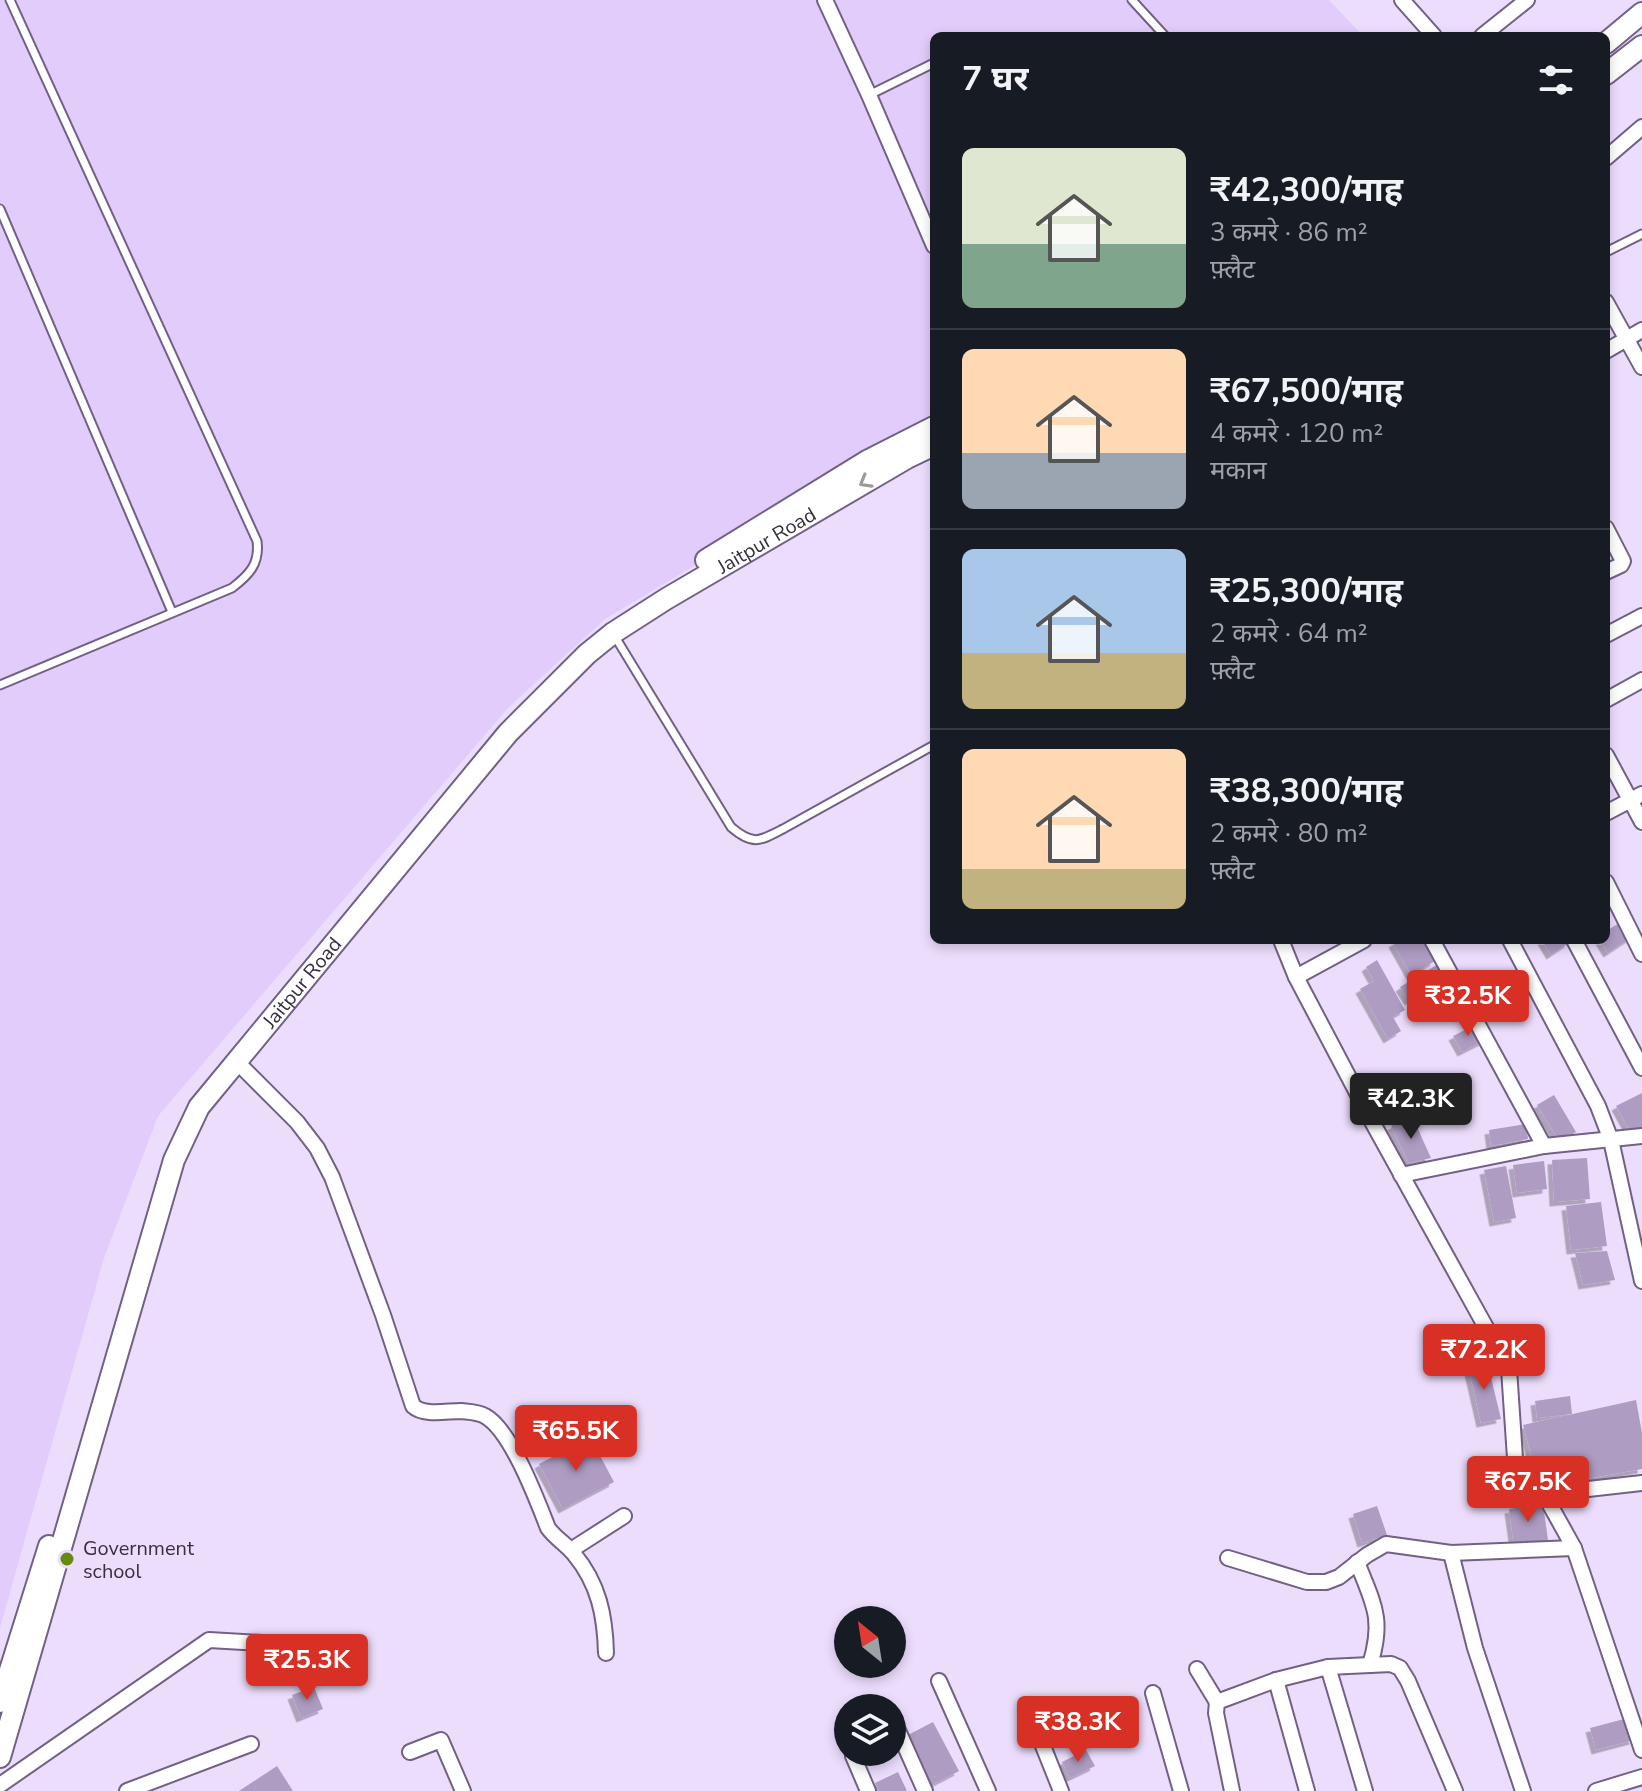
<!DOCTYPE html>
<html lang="hi">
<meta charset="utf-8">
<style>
body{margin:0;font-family:"Nunito Sans","Noto Sans Devanagari",sans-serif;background:#20242c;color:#f1f3f6;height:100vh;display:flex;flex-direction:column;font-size:30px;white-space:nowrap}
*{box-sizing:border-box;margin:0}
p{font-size:26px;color:#9ea1a6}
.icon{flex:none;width:44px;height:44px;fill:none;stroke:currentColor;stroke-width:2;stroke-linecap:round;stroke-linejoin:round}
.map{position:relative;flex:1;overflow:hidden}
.panel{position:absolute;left:930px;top:32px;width:680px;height:912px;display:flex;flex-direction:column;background:#171b24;border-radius:12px;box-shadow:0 4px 12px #0003}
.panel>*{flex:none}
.needle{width:52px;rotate:330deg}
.buttons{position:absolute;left:834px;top:1606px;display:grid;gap:16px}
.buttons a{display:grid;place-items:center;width:72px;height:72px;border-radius:50%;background:#171b24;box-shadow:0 4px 12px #0003;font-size:40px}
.price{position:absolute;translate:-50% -68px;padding:0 18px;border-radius:8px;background:#d93025;color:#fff;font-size:26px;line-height:52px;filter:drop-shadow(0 2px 4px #0008)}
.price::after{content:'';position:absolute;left:50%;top:48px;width:24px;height:18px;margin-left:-12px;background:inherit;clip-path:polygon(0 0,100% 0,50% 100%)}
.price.current{background:#222;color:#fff}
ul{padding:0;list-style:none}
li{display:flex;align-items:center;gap:24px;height:200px;padding:0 32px}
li+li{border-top:2px solid #363941}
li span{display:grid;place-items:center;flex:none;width:224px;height:160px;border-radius:12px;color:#555}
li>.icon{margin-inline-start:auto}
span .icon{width:96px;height:96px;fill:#fffc;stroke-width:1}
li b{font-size:34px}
h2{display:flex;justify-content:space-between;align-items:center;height:96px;padding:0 32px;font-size:34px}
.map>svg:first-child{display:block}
.built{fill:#e2ccfb}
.building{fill:#ae9cc2;filter:url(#shadow)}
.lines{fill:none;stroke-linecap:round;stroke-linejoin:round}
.lane-casing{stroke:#716184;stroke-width:11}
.street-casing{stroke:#716184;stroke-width:18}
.secondary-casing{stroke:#716184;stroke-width:24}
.lane{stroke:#fff;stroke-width:7}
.street{stroke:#fff;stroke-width:14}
.secondary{stroke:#fff;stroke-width:20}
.oneway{stroke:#9b989f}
.poi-dot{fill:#668a10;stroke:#ecddfd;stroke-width:3}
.labels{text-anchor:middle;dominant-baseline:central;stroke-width:6;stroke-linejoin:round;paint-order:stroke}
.street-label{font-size:20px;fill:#37303f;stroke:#ecddfd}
.poi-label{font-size:20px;fill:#37303f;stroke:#ecddfd;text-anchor:start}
</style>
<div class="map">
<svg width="1642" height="1791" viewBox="0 0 1642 1791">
<defs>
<filter id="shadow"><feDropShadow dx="-4.5" dy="4.5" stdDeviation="0" flood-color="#0004"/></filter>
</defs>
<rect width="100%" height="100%" fill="#ecddfd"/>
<path class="built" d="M 0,0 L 1329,0 L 1363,36 L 934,36 L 934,423 L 605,619 L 508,708 L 158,1116 L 104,1258 L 0,1628 Z"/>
<g class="building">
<path d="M 1621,922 L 1631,938 L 1608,953 L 1600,940 L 1606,940 L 1606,931 Z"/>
<path d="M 1398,940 L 1423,940 L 1435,961 L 1411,975 L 1393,943 Z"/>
<path d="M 1542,940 L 1567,940 L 1569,943 L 1551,955 Z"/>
<path d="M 1377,960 L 1405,1010 L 1393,1017 L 1401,1031 L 1388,1039 L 1360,989 L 1374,981 L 1366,967 Z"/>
<path d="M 1440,963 L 1448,978 L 1409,1001 L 1400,987 Z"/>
<path d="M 1475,1025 L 1484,1041 L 1462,1052 L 1453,1036 Z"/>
<path d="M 1642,1093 L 1642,1127 L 1631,1133 L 1616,1106 Z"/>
<path d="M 1554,1095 L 1576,1132 L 1560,1142 L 1537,1105 Z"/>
<path d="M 1412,1116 L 1431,1158 L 1409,1163 L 1391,1126 Z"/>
<path d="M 1526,1124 L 1528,1139 L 1491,1146 L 1489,1130 Z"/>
<path d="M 1587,1158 L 1590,1199 L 1554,1202 L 1552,1160 Z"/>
<path d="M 1544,1161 L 1547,1189 L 1517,1193 L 1513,1165 Z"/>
<path d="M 1506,1166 L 1516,1218 L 1494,1222 L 1484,1170 Z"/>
<path d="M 1601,1202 L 1607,1246 L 1571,1250 L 1566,1206 Z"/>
<path d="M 1607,1251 L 1615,1280 L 1583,1285 L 1575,1253 Z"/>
<path d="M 1487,1361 L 1501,1419 L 1481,1423 L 1468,1366 Z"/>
<path d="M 1570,1396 L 1572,1414 L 1537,1418 L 1535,1401 Z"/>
<path d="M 1636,1400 L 1642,1433 L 1642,1469 L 1540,1487 L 1523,1425 Z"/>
<path d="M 590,1437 L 614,1482 L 563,1509 L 539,1464 Z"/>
<path d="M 1543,1504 L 1548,1540 L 1514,1545 L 1509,1509 Z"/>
<path d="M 1377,1506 L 1387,1535 L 1362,1543 L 1353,1514 Z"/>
<path d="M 314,1687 L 323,1709 L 301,1718 L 292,1695 Z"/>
<path d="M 1628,1718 L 1634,1740 L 1596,1750 L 1590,1728 Z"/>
<path d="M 933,1722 L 959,1771 L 932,1785 L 906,1736 Z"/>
<path d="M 1086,1750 L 1095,1766 L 1070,1778 L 1062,1762 Z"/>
<path d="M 277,1766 L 293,1791 L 239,1791 Z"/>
<path d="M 898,1772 L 907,1791 L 879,1791 L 875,1783 Z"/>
</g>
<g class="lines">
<defs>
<g id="lane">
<path d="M 1132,0 L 1165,36"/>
<path d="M 869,95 L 934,63"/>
<path d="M 0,209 L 172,612"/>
<path d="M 1606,252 L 1642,234"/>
<path d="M 614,635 L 731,827 C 753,846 760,841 783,829 L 934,745"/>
<path d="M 0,685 L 232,588 C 249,575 260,564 257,541 L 10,0"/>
</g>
<g id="street">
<path d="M 825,0 L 869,95 L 934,246"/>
<path d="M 1402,0 L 1434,36"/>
<path d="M 1482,36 L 1527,0"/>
<path d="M 1606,158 L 1642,127"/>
<path d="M 1606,302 L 1642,367"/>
<path d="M 1606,351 L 1642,330"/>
<path d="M 1606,528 L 1623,561 L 1621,565 L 1606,572"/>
<path d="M 1606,635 L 1642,616"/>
<path d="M 1606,700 L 1642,680"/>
<path d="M 1606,755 L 1642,822"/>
<path d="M 1606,813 L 1642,794"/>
<path d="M 1606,882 L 1642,954"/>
<path d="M 1281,940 L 1296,977 L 1375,1127 L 1509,1369 L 1515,1458 L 1520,1470 L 1544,1494 L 1574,1548 L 1642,1750"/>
<path d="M 1432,940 L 1544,1146"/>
<path d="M 1510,940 L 1598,1106 L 1611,1140 L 1642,1281"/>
<path d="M 1574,940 L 1642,1068"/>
<path d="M 1296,977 L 1364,940"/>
<path d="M 236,1061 L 297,1122 L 317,1148 L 332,1177 L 383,1315 L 413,1406 C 424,1416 446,1411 461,1411 C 469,1412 478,1412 485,1416 C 511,1430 537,1500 548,1528 C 556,1539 566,1544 574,1554 C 599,1584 605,1616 606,1653"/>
<path d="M 1401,1175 L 1544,1146 L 1642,1136"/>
<path d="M 1544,1494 L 1642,1483"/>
<path d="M 571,1550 L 624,1516"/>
<path d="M 1451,1553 L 1475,1648 L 1523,1791"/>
<path d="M 1228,1558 L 1307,1582 L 1326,1582 L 1339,1577 L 1367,1555 L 1386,1544 L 1451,1553 L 1574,1548"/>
<path d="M 1357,1562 C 1374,1605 1384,1619 1370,1665"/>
<path d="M 1328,1667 L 1365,1791"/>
<path d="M 1197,1669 L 1217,1702"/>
<path d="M 1276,1680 L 1307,1791"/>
<path d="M 939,1681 L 988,1791"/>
<path d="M 1153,1693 L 1181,1791"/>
<path d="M 892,1717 L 925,1791"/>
<path d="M 1037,1731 L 1061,1791"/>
<path d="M 410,1752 L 441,1740 L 463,1791"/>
<path d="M 853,1756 L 868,1791"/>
<path d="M 0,1785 L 209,1640 L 314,1646 L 336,1674"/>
<path d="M 127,1791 L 251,1744"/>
<path d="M 1232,1791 L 1216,1713 L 1217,1702 L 1276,1680 L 1328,1667 L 1391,1664 L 1400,1668 L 1408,1681 L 1455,1791"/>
<path d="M 1596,1791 L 1642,1777"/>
</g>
<g id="secondary">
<path d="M 1606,43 L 1642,13"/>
<path d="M 1606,74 L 1642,46"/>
<path d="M 706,560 L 867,461 L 934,427"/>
<path d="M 0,1702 L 49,1546"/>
<path id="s1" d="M 0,1757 L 174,1160 L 199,1107 L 508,733 L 587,654 L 613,633 L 666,599 L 907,458 L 934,445"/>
</g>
</defs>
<use href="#lane" class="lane-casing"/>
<use href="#street" class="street-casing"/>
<use href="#secondary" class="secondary-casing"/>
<use href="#lane" class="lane"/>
<use href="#street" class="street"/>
<use href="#secondary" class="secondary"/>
</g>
<defs><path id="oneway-chevron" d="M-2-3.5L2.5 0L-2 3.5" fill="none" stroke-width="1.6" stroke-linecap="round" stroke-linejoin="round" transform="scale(2)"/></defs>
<use class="oneway" href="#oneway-chevron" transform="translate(865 482) rotate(150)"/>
<circle class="poi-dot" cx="67" cy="1559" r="8"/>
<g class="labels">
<g class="street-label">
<text stroke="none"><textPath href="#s1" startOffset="1490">Jaitpur Road</textPath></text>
<text stroke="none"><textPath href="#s1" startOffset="842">Jaitpur Road</textPath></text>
</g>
<g class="poi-label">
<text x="83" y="1548">Government<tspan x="83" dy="23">school</tspan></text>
</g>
</g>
</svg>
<div class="buttons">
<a><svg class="needle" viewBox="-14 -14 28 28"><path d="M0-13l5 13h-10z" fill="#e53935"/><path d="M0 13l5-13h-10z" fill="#9ea1a6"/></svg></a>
<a><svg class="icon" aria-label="layers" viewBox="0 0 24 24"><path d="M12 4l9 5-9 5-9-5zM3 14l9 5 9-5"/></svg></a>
</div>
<b class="price" style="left:1468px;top:1038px">₹32.5K</b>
<b class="price current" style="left:1411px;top:1141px">₹42.3K</b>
<b class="price" style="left:1484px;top:1392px">₹72.2K</b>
<b class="price" style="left:576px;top:1473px">₹65.5K</b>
<b class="price" style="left:1528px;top:1524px">₹67.5K</b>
<b class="price" style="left:307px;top:1702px">₹25.3K</b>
<b class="price" style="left:1078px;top:1764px">₹38.3K</b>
<section class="panel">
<h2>7 घर<svg class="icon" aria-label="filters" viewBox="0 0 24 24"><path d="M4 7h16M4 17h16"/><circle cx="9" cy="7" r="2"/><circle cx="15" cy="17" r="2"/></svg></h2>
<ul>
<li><span style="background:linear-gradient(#dfe7d0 60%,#7fa58c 0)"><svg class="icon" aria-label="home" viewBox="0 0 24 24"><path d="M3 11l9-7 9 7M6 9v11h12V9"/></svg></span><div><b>₹42,300/माह</b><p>3 कमरे · 86 m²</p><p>फ़्लैट</p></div></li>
<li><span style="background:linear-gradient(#ffd9b3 65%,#9aa5b1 0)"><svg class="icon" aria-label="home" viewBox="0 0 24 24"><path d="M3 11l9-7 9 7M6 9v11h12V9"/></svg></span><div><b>₹67,500/माह</b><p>4 कमरे · 120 m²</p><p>मकान</p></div></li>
<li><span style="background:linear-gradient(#a9c7e8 65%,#c2b280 0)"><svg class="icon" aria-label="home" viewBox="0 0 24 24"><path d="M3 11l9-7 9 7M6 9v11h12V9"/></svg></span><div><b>₹25,300/माह</b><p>2 कमरे · 64 m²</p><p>फ़्लैट</p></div></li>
<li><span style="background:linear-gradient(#ffd9b3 75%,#c2b280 0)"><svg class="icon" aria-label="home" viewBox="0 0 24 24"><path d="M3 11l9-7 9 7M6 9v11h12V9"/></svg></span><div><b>₹38,300/माह</b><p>2 कमरे · 80 m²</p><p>फ़्लैट</p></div></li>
</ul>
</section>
</div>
